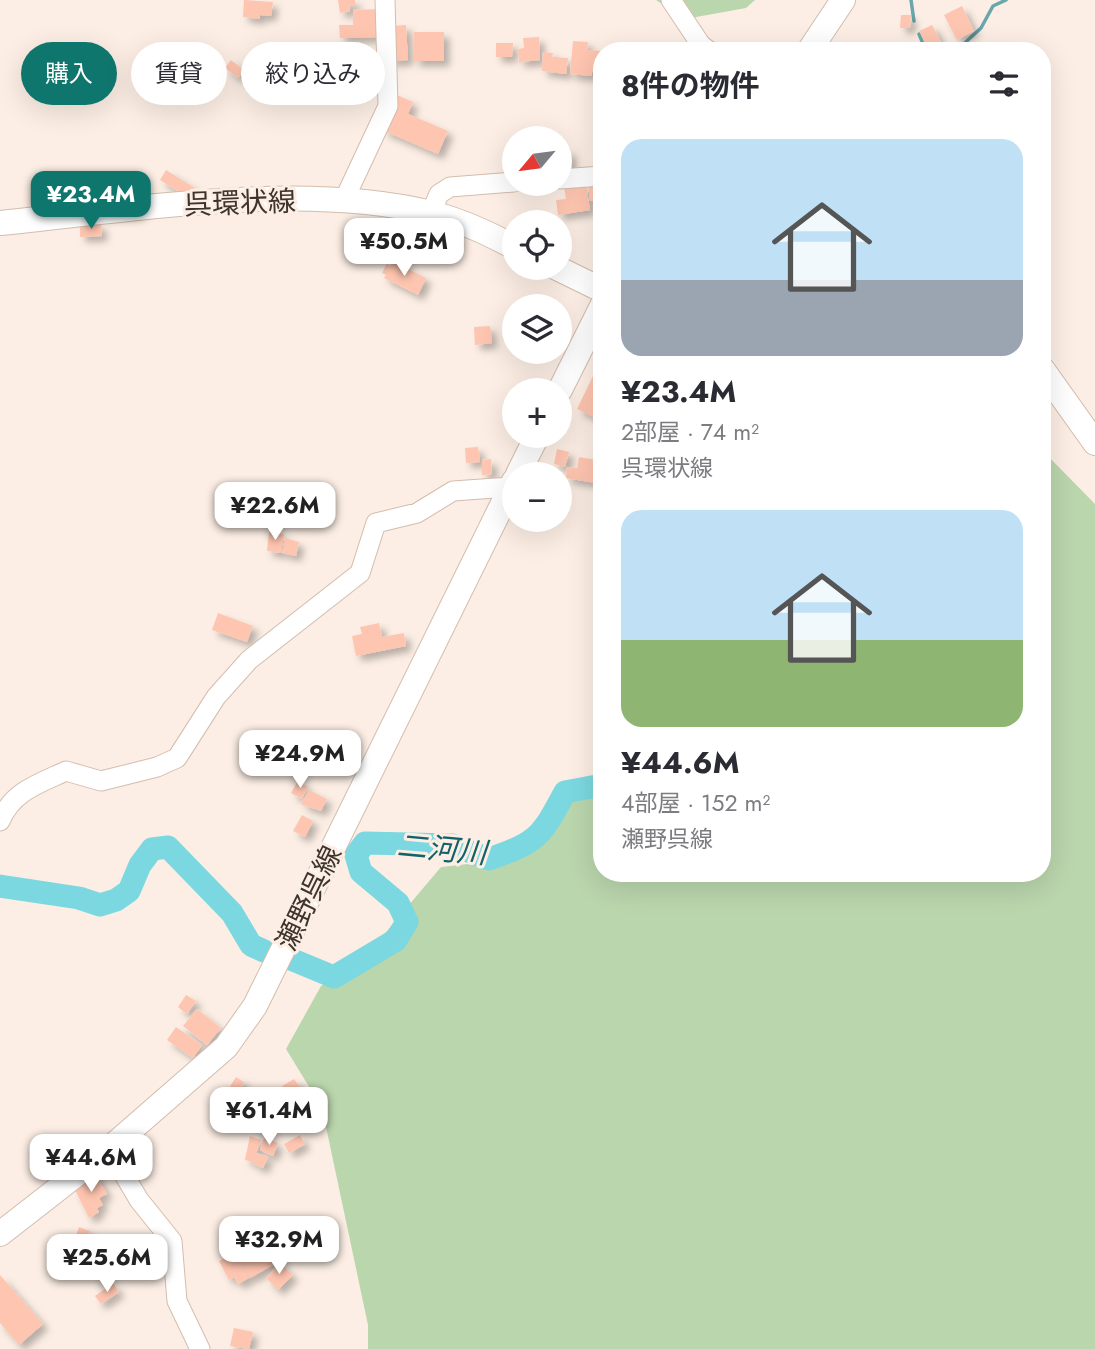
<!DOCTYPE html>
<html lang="ja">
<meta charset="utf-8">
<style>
body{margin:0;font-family:Jost,"Noto Sans JP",sans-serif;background:#f2f2f3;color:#2b2b33;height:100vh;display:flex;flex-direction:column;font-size:26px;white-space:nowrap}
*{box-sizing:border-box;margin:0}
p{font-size:23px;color:#7c7c81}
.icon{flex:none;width:38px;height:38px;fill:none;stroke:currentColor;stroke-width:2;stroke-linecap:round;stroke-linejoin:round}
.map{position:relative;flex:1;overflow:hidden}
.side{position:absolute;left:593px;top:42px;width:458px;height:840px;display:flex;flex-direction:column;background:#fff;border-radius:28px;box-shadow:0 7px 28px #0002}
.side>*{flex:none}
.hud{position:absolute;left:21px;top:42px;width:467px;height:63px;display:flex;gap:14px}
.needle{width:46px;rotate:241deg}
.controls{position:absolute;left:502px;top:126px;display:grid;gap:14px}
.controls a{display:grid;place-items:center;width:70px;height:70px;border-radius:50%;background:#fff;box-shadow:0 7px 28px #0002;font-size:35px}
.price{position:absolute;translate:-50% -60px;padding:0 16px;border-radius:14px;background:#fff;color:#222;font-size:23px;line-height:46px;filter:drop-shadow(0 2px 4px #0008)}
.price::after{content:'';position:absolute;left:50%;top:42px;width:21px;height:16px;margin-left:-10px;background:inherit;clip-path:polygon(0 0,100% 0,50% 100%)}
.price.selected{background:#0f766e;color:#fff}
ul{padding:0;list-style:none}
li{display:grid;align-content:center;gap:14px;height:371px;padding:0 28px}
li span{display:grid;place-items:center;height:217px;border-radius:21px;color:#555}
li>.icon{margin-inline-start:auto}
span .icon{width:126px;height:126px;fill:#fffc;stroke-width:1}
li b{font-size:30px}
h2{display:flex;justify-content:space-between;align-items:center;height:84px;padding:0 28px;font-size:30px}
.tag{padding:0 24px;border-radius:32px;background:#fff;box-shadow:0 7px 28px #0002;font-size:24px;line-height:63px}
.tag.selected{background:#0f766e;color:#fff}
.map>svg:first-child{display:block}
.green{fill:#bad6ad}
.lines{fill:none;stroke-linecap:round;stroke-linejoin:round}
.stream{stroke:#68a7ab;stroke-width:3.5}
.river{stroke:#7bd8e0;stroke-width:23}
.building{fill:#fec5b0;filter:url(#shadow)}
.minor-casing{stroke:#d3bdad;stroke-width:21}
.major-casing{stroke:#d3bdad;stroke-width:26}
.minor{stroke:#fff;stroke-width:19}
.major{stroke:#fff;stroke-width:24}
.labels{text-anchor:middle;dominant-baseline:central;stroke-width:6;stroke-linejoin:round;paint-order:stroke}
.street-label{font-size:28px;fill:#3d342e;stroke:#fceee4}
.water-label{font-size:30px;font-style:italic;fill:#146269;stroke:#fceee4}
</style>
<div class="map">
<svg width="1095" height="1349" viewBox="0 0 1095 1349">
<defs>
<filter id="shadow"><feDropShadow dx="5.5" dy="5.5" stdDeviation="3.5" flood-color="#0004"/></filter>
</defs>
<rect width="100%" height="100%" fill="#fceee4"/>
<g class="green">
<path d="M 656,0 L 755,0 L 746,8 L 685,19 Z"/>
<path d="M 1043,451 L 1095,504 L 1095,1349 L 368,1349 L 368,1325 L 322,1108 L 286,1049 L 321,986 L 359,964 L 441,867 L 512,859 L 562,789 L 602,774 L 602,873 L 1043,873 Z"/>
</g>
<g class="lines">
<g class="stream">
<path d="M 911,0 L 914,21"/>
<path d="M 919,34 L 926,51"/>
<path d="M 956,51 L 981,28 L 993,6 L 1006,0"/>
</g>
<g class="river">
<path d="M 0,886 L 79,898 L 100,905 L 116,900 L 129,891 L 140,865 L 152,849 L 168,847 L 232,913 L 251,945 L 264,951"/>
<path d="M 293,960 L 334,977 L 396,940 L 407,922 L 398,903 L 361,872 L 356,855 L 365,843 L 453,845 L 489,859 C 538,842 541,837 565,792 L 602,785"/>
</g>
</g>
<g class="building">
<path d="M 244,0 L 273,2 L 271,16 L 260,15 L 260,19 L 243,17 Z"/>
<path d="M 338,0 L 355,0 L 356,6 L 349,6 L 350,11 L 340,13 Z"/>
<path d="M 962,6 L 974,31 L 957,40 L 944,15 Z"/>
<path d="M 381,9 L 382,37 L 340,38 L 339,25 L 353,25 L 353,10 Z"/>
<path d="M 901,15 L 911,15 L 910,28 L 900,28 Z"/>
<path d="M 406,25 L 408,60 L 389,61 L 390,26 Z"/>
<path d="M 932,25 L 941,42 L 928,49 L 919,31 Z"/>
<rect x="414" y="32" width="30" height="29"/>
<path d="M 539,37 L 540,60 L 519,62 L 518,49 L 524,48 L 523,38 Z"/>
<path d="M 573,41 L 588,42 L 587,50 L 602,51 L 602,73 L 592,72 L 592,76 L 570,74 Z"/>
<path d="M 496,43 L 513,43 L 512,57 L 496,57 Z"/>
<path d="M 543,52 L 553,53 L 552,57 L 568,58 L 566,74 L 542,71 Z"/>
<path d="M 231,60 L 244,70 L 238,78 L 225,68 Z"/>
<path d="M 397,95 L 413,102 L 408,114 L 448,131 L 438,154 L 382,130 Z"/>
<path d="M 570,150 L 572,172 L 560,173 L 560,151 Z"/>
<path d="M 166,170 L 198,190 L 192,200 L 160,180 Z"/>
<path d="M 101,180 L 102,192 L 94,192 L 94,198 L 72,199 L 71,181 Z"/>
<path d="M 598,182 L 601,200 L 590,201 L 588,183 Z"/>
<path d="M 586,184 L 590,210 L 558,215 L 556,200 L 566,199 L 564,187 Z"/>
<path d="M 101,224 L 102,236 L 80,237 L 80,225 Z"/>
<path d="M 392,261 L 426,278 L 418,295 L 384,278 L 386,275 L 382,273 L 387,263 L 390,266 Z"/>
<path d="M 490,326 L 492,343 L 475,345 L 474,327 Z"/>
<path d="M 593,376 L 602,380 L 602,421 L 577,409 Z"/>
<path d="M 478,447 L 480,462 L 466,463 L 465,448 Z"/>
<path d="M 557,449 L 569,452 L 565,467 L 554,464 Z"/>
<path d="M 579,457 L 602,461 L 601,484 L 566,478 L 567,467 L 577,468 Z"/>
<path d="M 491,459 L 492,474 L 482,475 L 482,460 Z"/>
<path d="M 269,532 L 284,534 L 281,553 L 267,551 Z"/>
<path d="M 285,538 L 299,542 L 296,556 L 282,553 Z"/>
<path d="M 218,613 L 253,626 L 247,642 L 212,630 Z"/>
<path d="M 379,623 L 382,637 L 404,633 L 406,646 L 356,656 L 352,636 L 362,634 L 360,627 Z"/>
<path d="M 331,747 L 352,756 L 347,768 L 326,759 Z"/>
<path d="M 298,781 L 308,787 L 302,799 L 291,793 Z"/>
<path d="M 309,790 L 327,799 L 321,811 L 301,804 Z"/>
<path d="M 302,815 L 313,821 L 305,837 L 293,831 Z"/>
<path d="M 186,995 L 196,1001 L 187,1014 L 178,1007 Z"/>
<path d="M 197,1009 L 221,1028 L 207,1045 L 183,1026 Z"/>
<path d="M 176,1027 L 202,1045 L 193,1058 L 167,1040 Z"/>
<path d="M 236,1077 L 244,1082 L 238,1093 L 229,1088 Z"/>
<path d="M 294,1079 L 300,1087 L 288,1095 L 282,1086 Z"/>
<path d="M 300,1135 L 305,1144 L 289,1153 L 284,1144 Z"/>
<path d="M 250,1136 L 261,1140 L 253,1162 L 245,1160 Z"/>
<path d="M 264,1138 L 278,1143 L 273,1156 L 260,1150 Z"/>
<path d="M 257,1153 L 268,1157 L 263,1168 L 253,1164 Z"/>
<path d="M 94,1171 L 107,1194 L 99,1198 L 103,1205 L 97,1208 L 99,1212 L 89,1218 L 75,1190 Z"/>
<path d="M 79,1227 L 90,1231 L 86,1242 L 75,1238 Z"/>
<path d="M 93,1238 L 110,1248 L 100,1264 L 83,1253 Z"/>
<path d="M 259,1239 L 273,1265 L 250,1278 L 236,1252 Z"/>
<path d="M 77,1240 L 85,1244 L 80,1256 L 71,1253 Z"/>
<path d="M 111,1248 L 118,1252 L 109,1269 L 102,1266 Z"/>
<path d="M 235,1252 L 249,1278 L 238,1284 L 234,1277 L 229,1280 L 219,1261 Z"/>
<path d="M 280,1263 L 293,1275 L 278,1290 L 266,1278 Z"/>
<path d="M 0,1275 L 43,1324 L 19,1345 L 0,1323 Z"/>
<path d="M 113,1283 L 119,1292 L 101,1304 L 95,1296 Z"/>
<path d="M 234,1328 L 253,1332 L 249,1349 L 230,1346 Z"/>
</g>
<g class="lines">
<defs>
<g id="minor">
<path d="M 671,0 L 701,45 L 709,51"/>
<path d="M 560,179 L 602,176"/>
<path d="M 344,200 L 388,106 L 385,0"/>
<path d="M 431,213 L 439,194 L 450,187 L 514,182"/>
<path d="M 0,821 C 13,791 38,784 66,771 L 101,781 L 157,767 L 177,758 L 216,697 L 249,660 L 360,573 L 376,523 L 417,513 L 453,491 L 511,487"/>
<path d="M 109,1149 L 139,1200 L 172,1241 L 177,1301 L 200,1349"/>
</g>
<g id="major">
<path d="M 809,51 L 843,0"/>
<path d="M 0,223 C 132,210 301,181 431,213 C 460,220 488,233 514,247"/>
<path d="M 557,268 L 602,290"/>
<path d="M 1043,370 L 1095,443"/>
<path d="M 560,390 L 602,306"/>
<path d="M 518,474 L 537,436"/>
<path d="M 0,1234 L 109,1149 L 226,1047 L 255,1006 L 514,481"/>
</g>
</defs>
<use href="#minor" class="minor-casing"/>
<use href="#major" class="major-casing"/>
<use href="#minor" class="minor"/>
<use href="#major" class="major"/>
</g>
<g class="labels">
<g class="street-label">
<text transform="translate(240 203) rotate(-2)">呉環状線</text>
<text transform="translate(309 898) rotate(-64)">瀬野呉線</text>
</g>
<g class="water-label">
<text transform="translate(442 849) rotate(5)">二河川</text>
</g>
</g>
</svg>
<div class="controls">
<a><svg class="needle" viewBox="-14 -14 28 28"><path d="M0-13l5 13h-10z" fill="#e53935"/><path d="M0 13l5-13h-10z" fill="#7c7c81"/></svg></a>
<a><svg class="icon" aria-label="locate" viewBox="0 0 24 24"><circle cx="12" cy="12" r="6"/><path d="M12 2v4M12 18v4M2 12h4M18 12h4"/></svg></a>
<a><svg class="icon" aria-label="layers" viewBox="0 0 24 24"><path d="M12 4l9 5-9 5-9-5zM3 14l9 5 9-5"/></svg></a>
<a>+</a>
<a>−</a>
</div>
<b class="price selected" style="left:91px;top:231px">¥23.4M</b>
<b class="price" style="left:404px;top:278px">¥50.5M</b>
<b class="price" style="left:275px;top:542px">¥22.6M</b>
<b class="price" style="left:300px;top:790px">¥24.9M</b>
<b class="price" style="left:269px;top:1147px">¥61.4M</b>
<b class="price" style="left:91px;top:1194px">¥44.6M</b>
<b class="price" style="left:279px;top:1276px">¥32.9M</b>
<b class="price" style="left:107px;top:1294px">¥25.6M</b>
<div class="hud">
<a class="tag selected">購入</a>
<a class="tag">賃貸</a>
<a class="tag">絞り込み</a>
</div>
<section class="side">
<h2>8件の物件<svg class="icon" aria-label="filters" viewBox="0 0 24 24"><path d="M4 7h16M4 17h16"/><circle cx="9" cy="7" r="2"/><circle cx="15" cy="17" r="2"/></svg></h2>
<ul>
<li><span style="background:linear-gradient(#bfe0f5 65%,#9aa5b1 0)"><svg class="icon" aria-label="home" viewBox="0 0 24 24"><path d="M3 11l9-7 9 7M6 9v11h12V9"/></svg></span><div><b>¥23.4M</b><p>2部屋 · 74 m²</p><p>呉環状線</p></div></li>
<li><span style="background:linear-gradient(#bfe0f5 60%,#8fb573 0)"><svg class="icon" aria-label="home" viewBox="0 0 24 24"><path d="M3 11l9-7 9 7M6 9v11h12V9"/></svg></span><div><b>¥44.6M</b><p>4部屋 · 152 m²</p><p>瀬野呉線</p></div></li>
</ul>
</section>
</div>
